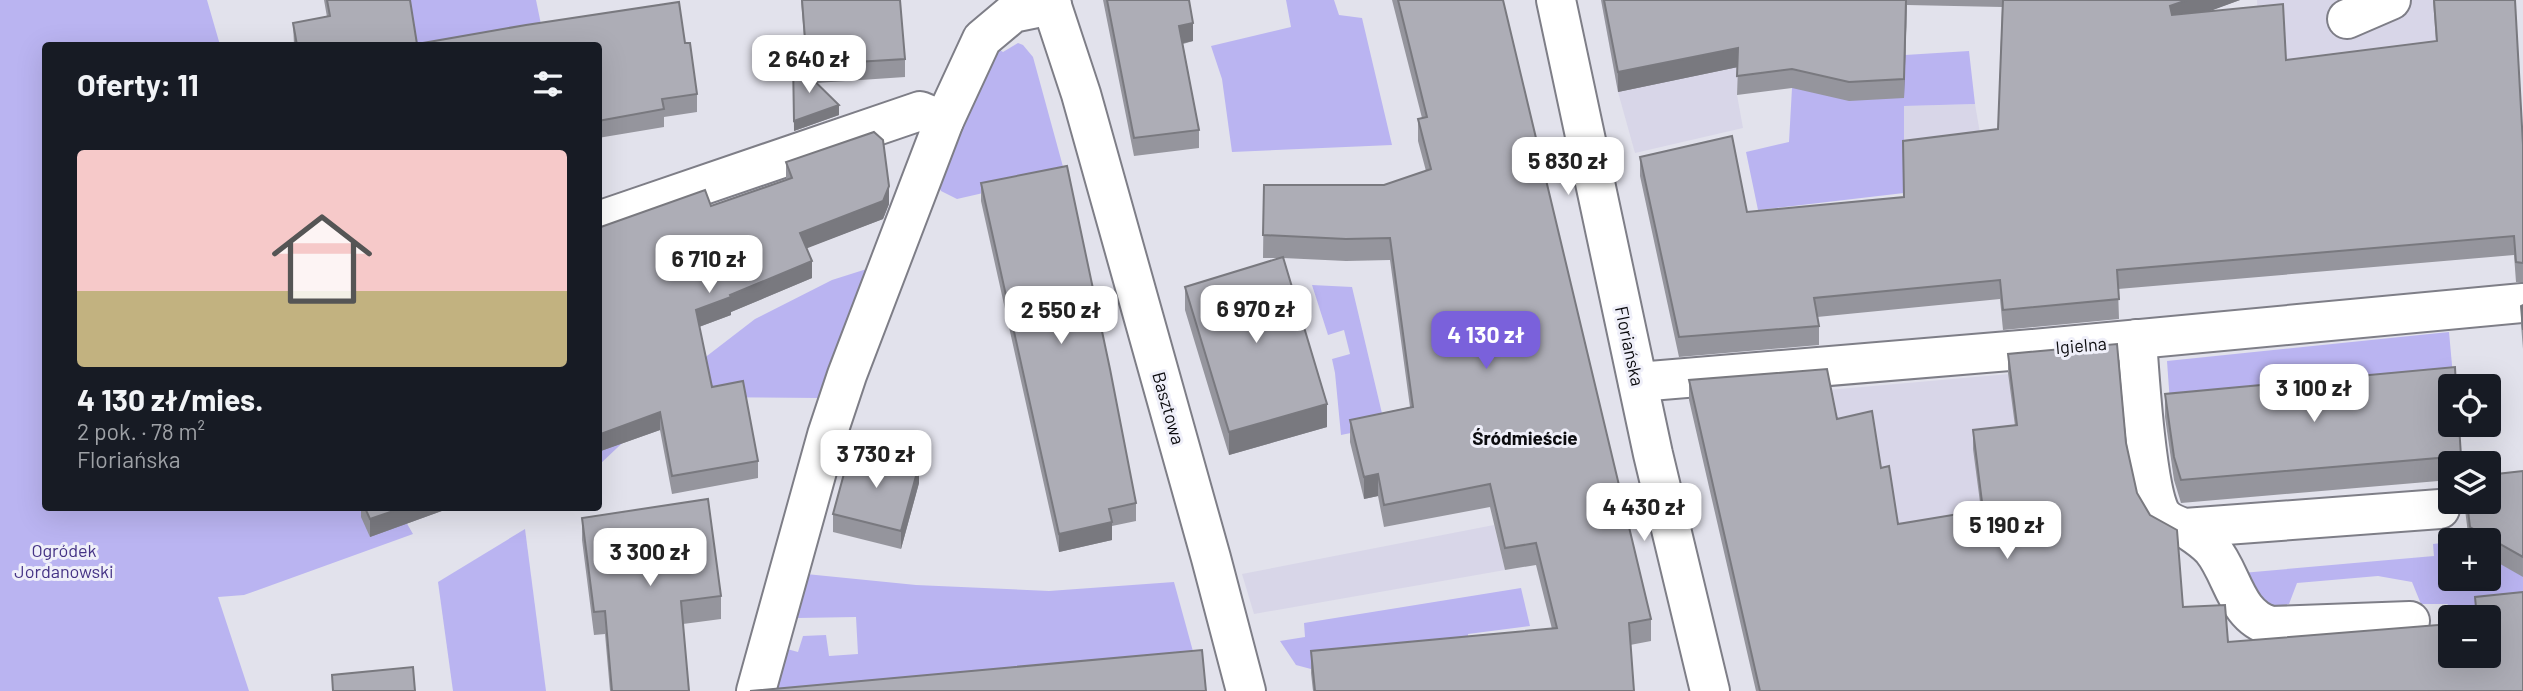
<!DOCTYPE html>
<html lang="pl">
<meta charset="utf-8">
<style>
body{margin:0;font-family:Barlow,sans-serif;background:#242831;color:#f1f3f6;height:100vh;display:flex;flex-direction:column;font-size:26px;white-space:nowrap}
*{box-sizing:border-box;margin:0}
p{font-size:23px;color:#9ea1a6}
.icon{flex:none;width:38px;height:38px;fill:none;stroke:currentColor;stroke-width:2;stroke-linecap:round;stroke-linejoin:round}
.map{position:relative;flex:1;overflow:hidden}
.drawer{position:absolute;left:42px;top:42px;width:560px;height:469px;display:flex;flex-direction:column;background:#171b24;border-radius:7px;box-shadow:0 7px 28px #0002}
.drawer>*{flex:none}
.controls{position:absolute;left:2438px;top:374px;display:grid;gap:14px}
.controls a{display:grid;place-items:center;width:63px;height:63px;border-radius:7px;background:#171b24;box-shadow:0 7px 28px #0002;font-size:35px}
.price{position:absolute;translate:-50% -60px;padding:0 16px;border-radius:14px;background:#fff;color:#222;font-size:23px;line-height:46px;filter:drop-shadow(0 2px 4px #0008)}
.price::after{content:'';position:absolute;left:50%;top:42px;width:21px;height:16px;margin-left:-10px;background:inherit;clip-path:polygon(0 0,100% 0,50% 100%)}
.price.selected{background:#7a61db;color:#fff}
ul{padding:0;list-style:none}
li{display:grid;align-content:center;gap:14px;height:371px;padding:0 35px}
li span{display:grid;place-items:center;height:217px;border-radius:7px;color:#555}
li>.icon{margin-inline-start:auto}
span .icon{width:126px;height:126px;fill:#fffc;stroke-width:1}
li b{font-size:30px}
h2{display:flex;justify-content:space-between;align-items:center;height:84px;padding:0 35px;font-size:30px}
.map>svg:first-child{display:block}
.built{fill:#d8d6e8}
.green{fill:#bab4f1}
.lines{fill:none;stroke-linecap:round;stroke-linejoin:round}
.minor-casing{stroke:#7e7e87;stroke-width:42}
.minor{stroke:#fff;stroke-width:38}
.wall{fill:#95959d}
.shaded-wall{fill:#79797f}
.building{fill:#adadb6;stroke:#79797f;stroke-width:2}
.labels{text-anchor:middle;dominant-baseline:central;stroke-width:6;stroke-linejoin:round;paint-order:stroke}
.street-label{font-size:18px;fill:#0b0b0e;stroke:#efeff9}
.park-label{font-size:18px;fill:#453385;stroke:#efeff9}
.neighbourhood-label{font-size:19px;font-weight:bold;fill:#0b0b0e;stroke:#efeff9}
</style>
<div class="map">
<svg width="2523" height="691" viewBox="0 0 2523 691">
<rect width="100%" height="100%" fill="#e2e2ec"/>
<g class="built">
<path d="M 1601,0 L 1736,0 L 1741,42 L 1737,95 L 1743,128 L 1635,153 L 1618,92 Z"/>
<path d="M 2257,0 L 2514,0 L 2519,56 L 2393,66 L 2286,79 L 2259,43 Z"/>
<path d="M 1975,104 L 1981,139 L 1904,193 L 1904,106 Z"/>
<path d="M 2009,374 L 2019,460 L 2053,621 L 1847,492 L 1828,390 Z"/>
<path d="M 1494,525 L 1505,570 L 1254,614 L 1242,574 Z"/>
</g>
<g class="green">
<path d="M 0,0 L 207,0 L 220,45 L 46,46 L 46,508 L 398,508 L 413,534 L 244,595 L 218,597 L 249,691 L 0,691 Z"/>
<path d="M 368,0 L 536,0 L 544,39 L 407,45 Z"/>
<path d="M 1286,0 L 1334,0 L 1339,15 L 1362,18 L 1392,145 L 1232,152 L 1222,79 L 1211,46 L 1291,27 Z"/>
<path d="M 1018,43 L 1023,45 L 1033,57 L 1065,174 L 957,199 L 941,191 L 938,184 L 995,47 L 1003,52 Z"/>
<path d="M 1969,51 L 1975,104 L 1904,106 L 1904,193 L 1758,210 L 1746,152 L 1789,142 L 1792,88 L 1905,55 Z"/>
<path d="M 873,267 L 820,398 L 671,397 L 599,465 L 599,450 L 664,389 L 755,319 L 832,280 Z"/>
<path d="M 1312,285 L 1352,287 L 1385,426 L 1341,435 L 1335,373 L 1332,359 L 1350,354 L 1344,330 L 1328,335 Z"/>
<path d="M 2449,332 L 2454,387 L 2171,417 L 2167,361 Z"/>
<path d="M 525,529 L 546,691 L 453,691 L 438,582 Z"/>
<path d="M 2450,542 L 2450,579 L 2488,579 L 2489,553 L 2523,552 L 2523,611 L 2475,616 L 2459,612 L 2447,604 L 2421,604 L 2412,582 L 2378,576 L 2297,583 L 2289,604 L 2264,608 L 2242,573 L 2434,556 L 2433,544 Z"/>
<path d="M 806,574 L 916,585 L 1049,591 L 1174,582 L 1197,666 L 775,691 L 787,649 L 798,652 L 803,636 L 826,635 L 829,656 L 858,654 L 856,617 L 797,618 Z"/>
<path d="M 1521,588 L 1530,626 L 1468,634 L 1469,647 L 1311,663 L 1311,669 L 1296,665 L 1280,641 L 1305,637 L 1304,623 Z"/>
</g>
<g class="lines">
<defs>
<g id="minor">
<path d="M 1050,0 L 1081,94 L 1211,558 L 1246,691"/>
<path d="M 1556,0 L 1653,454 L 1710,691"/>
<path d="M 2347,19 L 2391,0"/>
<path d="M 598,221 L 920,111 L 944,121"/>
<path d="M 2137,339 C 2139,369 2147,497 2162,515 C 2168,523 2176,525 2185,528 L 2440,509"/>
<path d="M 1638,382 L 2021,350 L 2523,303"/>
<path d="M 2185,528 C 2194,534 2204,540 2212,549 C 2233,574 2235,616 2271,626 L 2410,621"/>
<path d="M 756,691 L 827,435 L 847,375 L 944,121 L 982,39 L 1013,13 L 1052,5"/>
</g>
</defs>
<use href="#minor" class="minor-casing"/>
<use href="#minor" class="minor"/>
</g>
<g class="wall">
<path d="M 324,0 L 410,0 L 417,44 L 685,43 L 697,94 L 697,112 L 664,117 L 664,127 L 598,138 L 598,46 L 294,45 L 293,23 L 327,17 Z"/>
<path d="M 801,0 L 900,0 L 905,59 L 905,77 L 816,83 L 839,115 L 794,131 L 793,60 L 807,73 Z"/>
<path d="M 1103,0 L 1189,0 L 1193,41 L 1183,44 L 1199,130 L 1199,148 L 1134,156 Z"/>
<path d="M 1392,0 L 1503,0 L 1651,619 L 1651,641 L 1630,645 L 1634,691 L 1313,691 L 1311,673 L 1311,651 L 1552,629 L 1536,565 L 1505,570 L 1490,507 L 1384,527 L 1378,496 L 1364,499 L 1350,442 L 1350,420 L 1410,407 L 1390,260 L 1346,261 L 1283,258 L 1327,427 L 1229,455 L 1185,310 L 1185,287 L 1279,258 L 1263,258 L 1264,185 L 1384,185 L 1426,171 L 1418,141 L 1418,119 L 1422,118 Z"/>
<path d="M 1601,0 L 2240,0 L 2209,11 L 2286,60 L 2436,41 L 2433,0 L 2515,0 L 2523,145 L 2523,282 L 2516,282 L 2514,255 L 2118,289 L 2119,319 L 2003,330 L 2000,299 L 1817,317 L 1819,326 L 1819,345 L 1679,357 L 1640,176 L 1640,157 L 1747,212 L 1904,197 L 1998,129 L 2002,7 L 1907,5 L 1904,98 L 1849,101 L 1792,88 L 1737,95 L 1738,67 L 1618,92 Z"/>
<path d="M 786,162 L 889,204 L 883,219 L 806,248 L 812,278 L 731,312 L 731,315 L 699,327 L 712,387 L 758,461 L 758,478 L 672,494 L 660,430 L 598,452 L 598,228 L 711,206 L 786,180 Z"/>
<path d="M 981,183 L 1136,503 L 1136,521 L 1112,526 L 1112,540 L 1059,552 L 981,201 Z"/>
<path d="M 2523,305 L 2523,349 L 2521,325 L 2521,306 Z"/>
<path d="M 2117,344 L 2126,443 L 2137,493 L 2150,515 L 2177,530 L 2183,607 L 2225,605 L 2228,642 L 2450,624 L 2450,656 L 2488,656 L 2488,618 L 2475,618 L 2475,597 L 2523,592 L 2523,691 L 1756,691 L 1689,400 L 1689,380 L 1827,369 L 1837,419 L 1872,411 L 1881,468 L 1889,466 L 1898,524 L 1981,510 L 1973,449 L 1973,430 L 2015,426 L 2008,373 L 2008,354 Z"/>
<path d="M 2165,394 L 2461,456 L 2461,464 L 2450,464 L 2450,480 L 2181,503 L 2174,480 L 2165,417 Z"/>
<path d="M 2523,471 L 2523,577 L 2488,557 L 2488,541 L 2469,541 L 2464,502 L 2488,502 Z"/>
<path d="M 919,483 L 901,549 L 833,532 L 833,514 Z"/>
<path d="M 361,508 L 450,508 L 370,537 L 361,517 Z"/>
<path d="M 582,518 L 721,596 L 721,619 L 683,624 L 689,691 L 610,691 L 605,634 L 594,635 L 582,540 Z"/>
</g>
<g class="shaded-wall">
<path d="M 1907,0 L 1904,98 L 1904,79 Z"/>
<path d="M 2187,0 L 2240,0 L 2170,26 L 2170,6 Z"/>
<path d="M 1193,23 L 1193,41 L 1179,44 L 1179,26 Z"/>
<path d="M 1738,48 L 1738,67 L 1618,92 L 1618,72 Z"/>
<path d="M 839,105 L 839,115 L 794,131 L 794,121 Z"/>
<path d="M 889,186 L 889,204 L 883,219 L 800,251 L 800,233 Z"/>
<path d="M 812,261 L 812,278 L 731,312 L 731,315 L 696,328 L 696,310 Z"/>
<path d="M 1327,404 L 1327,427 L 1229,455 L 1229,432 Z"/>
<path d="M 660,412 L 660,430 L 598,452 L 598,435 Z"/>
<path d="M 919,465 L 919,483 L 901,549 L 901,531 Z"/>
<path d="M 1378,474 L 1378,496 L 1364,499 L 1364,477 Z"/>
<path d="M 402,508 L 450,508 L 370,537 L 370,519 Z"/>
<path d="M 1112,522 L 1112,540 L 1059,552 L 1059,534 Z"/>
</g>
<g class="building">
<path d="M 327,0 L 410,0 L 417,44 L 526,25 L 679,2 L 685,43 L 690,43 L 697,94 L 662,99 L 664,109 L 598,121 L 598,46 L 293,46 L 297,45 L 293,23 L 330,16 Z"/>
<path d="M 802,0 L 900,0 L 905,59 L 807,65 Z"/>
<path d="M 1107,0 L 1189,0 L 1193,23 L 1179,26 L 1199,130 L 1134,138 Z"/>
<path d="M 1398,0 L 1503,0 L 1651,619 L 1629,623 L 1634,691 L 1315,691 L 1311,651 L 1557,628 L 1536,543 L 1505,548 L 1490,484 L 1384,505 L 1378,474 L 1364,477 L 1350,420 L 1413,407 L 1390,238 L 1346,239 L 1263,235 L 1264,185 L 1384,185 L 1431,169 L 1418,119 L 1427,117 Z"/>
<path d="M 1604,0 L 1906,0 L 1904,79 L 1849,82 L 1792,69 L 1737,76 L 1738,48 L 1618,72 Z"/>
<path d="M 2003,0 L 2187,0 L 2170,6 L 2172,15 L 2283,4 L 2286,60 L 2437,41 L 2434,0 L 2515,0 L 2523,145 L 2523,263 L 2516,262 L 2514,236 L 2117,270 L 2119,299 L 2003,310 L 2000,280 L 1814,298 L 1819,326 L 1679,337 L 1640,157 L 1732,136 L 1747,212 L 1904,197 L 1903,141 L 1998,129 Z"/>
<path d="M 793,60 L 839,105 L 794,121 Z"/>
<path d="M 874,132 L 883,140 L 889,186 L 883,201 L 800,233 L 812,261 L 730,295 L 731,297 L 696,310 L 712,387 L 743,381 L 758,461 L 672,476 L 660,412 L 598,435 L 598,228 L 705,190 L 711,206 L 792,178 L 786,162 Z"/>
<path d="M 1067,166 L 1110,369 L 1136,503 L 1109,509 L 1112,522 L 1059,534 L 981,183 Z"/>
<path d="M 1283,257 L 1327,404 L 1229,432 L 1185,287 Z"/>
<path d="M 2523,305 L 2523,330 L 2521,306 Z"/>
<path d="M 2117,344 L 2126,443 L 2137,493 L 2150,515 L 2177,530 L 2183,607 L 2225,605 L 2228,642 L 2450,624 L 2450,656 L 2488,656 L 2488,618 L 2477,618 L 2475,597 L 2523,592 L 2523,691 L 1760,691 L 1689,380 L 1827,369 L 1837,419 L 1872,411 L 1881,468 L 1889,466 L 1898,524 L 1983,510 L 1973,430 L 2017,425 L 2008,354 Z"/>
<path d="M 2455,367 L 2456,387 L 2450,387 L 2450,425 L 2459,425 L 2461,456 L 2181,480 L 2174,457 L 2165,394 Z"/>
<path d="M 851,448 L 919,465 L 901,531 L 833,514 Z"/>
<path d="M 2523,471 L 2523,557 L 2470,527 L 2467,502 L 2488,502 L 2488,475 Z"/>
<path d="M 708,499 L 721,596 L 681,601 L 689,691 L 612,691 L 605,611 L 594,612 L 582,518 Z"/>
<path d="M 365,508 L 402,508 L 370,519 Z"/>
<path d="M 1202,650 L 1206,691 L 750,691 Z"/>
<path d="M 413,667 L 415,691 L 333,691 L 332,675 Z"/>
</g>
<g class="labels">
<g class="street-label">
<text transform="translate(2081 345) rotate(-5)">Igielna</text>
<text transform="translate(1630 346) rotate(78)">Floriańska</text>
<text transform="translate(1169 408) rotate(74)">Basztowa</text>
</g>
<g class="park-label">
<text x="64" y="550">Ogródek<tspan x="64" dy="21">Jordanowski</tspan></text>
</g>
<g class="neighbourhood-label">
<text x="1525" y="437">Śródmieście</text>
</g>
</g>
</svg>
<div class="controls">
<a><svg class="icon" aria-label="locate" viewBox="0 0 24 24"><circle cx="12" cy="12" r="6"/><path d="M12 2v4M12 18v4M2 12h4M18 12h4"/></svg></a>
<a><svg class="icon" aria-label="layers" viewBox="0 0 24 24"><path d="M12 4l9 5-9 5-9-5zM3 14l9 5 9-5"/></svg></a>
<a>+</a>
<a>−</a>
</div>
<b class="price" style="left:809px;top:95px">2 640 zł</b>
<b class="price" style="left:1568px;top:197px">5 830 zł</b>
<b class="price" style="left:709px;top:295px">6 710 zł</b>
<b class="price" style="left:1256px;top:345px">6 970 zł</b>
<b class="price" style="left:1061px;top:346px">2 550 zł</b>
<b class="price selected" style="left:1486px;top:371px">4 130 zł</b>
<b class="price" style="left:2314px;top:424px">3 100 zł</b>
<b class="price" style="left:876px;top:490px">3 730 zł</b>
<b class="price" style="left:1644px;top:543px">4 430 zł</b>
<b class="price" style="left:2007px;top:561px">5 190 zł</b>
<b class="price" style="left:650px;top:588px">3 300 zł</b>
<section class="drawer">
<h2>Oferty: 11<svg class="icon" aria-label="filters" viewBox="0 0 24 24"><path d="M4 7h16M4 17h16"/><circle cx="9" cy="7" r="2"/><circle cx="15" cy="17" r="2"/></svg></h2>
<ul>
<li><span style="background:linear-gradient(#f6c9c9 65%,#c2b280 0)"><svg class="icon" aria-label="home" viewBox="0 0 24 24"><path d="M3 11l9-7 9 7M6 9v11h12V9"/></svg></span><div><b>4 130 zł/mies.</b><p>2 pok. · 78 m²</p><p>Floriańska</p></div></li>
</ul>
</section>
</div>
